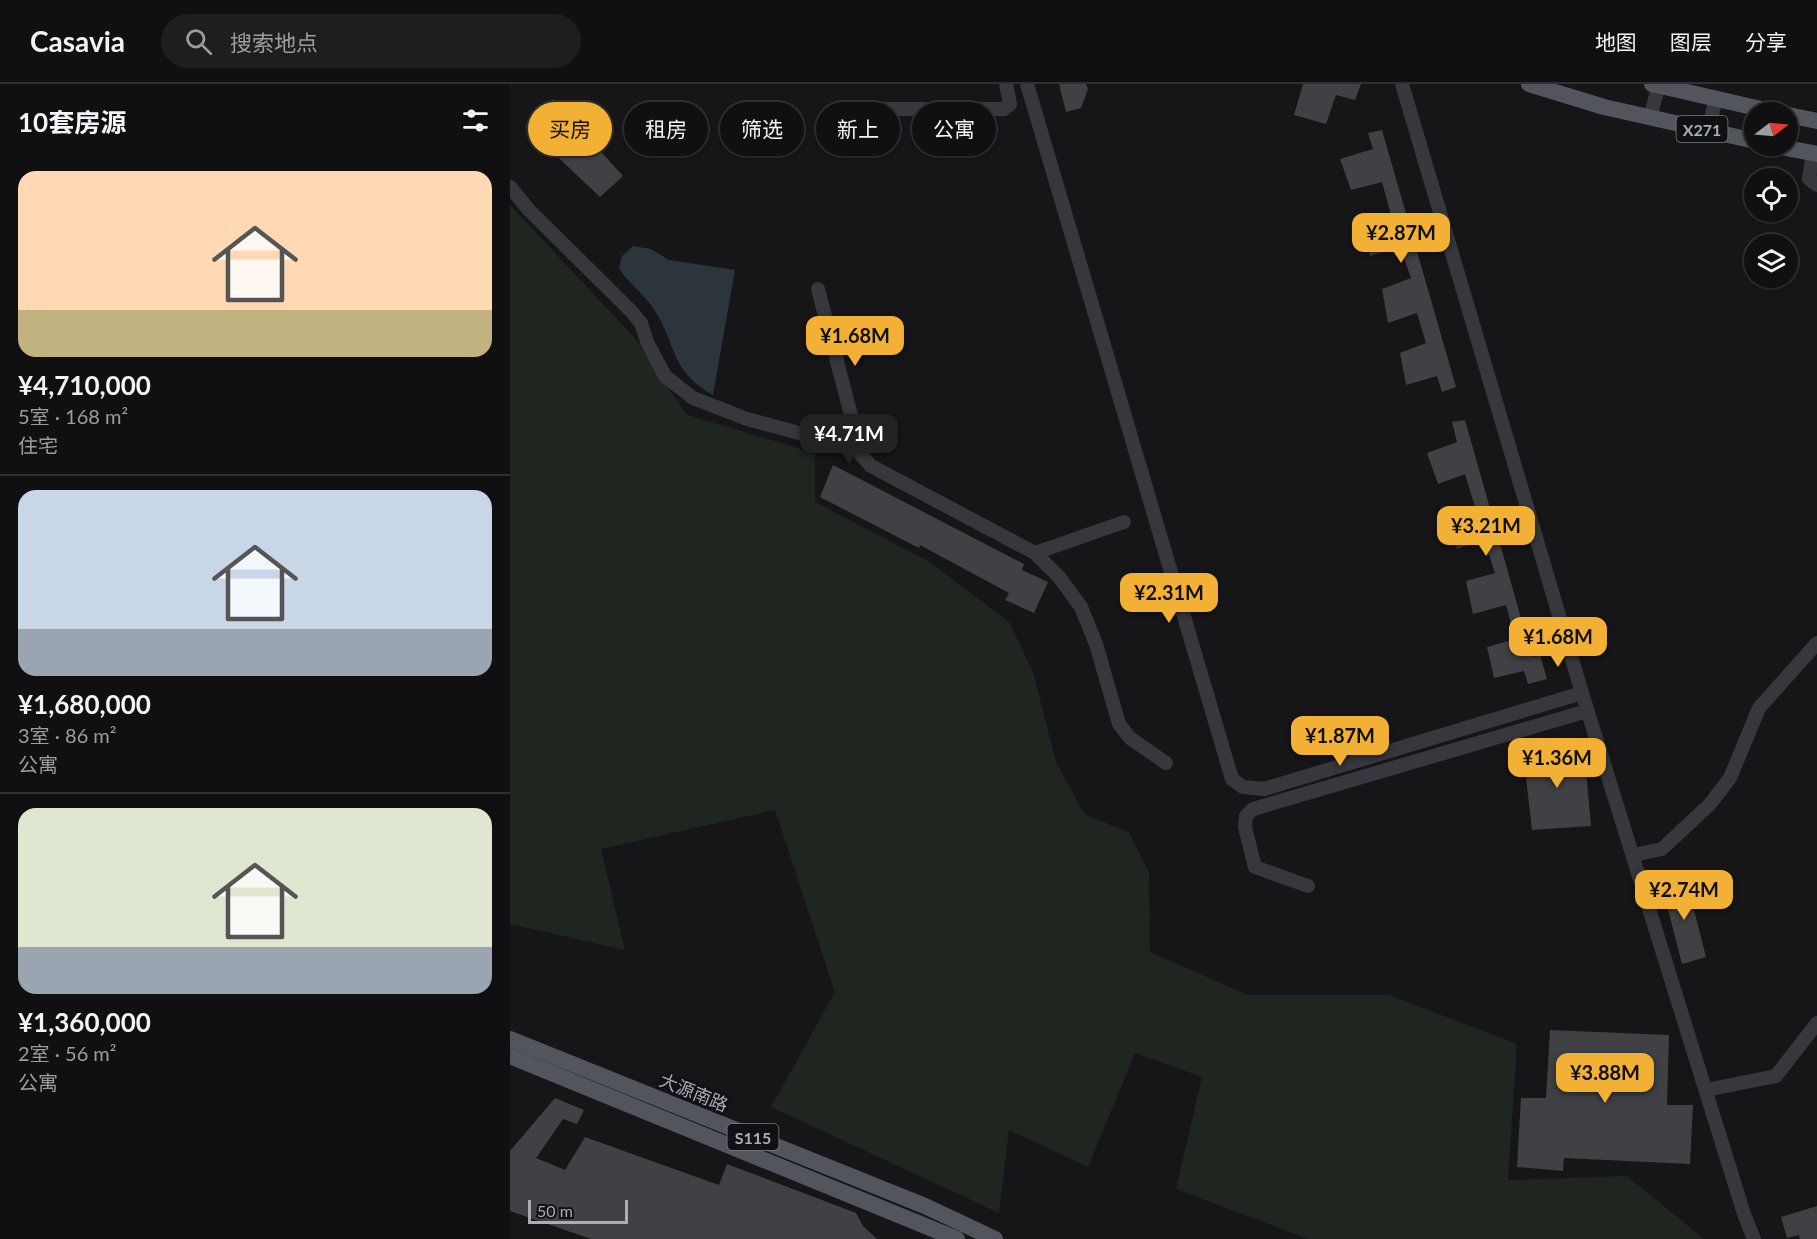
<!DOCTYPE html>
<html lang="zh">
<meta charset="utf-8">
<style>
body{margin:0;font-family:Lato,"Noto Sans SC",sans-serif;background:#1e1e20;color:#f1f3f6;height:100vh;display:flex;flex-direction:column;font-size:22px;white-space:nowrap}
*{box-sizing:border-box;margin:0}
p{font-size:20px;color:#9c9d9f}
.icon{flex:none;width:33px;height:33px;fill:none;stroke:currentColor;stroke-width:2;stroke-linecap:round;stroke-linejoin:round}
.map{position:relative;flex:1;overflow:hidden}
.drawer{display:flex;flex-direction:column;background:#101012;width:510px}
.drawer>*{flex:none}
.guide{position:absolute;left:18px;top:18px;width:570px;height:54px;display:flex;gap:12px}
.needle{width:39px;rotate:74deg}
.controls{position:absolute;left:1234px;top:18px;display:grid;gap:12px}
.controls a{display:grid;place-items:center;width:54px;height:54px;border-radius:50%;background:#101012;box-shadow:0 2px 4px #0004,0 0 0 2px #303032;font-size:30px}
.scale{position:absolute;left:18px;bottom:15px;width:100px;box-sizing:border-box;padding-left:6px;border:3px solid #a8adb8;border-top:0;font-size:16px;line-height:21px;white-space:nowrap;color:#a8adb8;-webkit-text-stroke:4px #111113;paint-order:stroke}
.price{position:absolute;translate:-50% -51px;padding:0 14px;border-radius:12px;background:#f2b134;color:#111;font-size:20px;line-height:39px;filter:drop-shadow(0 2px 3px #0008)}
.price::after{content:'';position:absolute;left:50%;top:36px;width:18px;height:14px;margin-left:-9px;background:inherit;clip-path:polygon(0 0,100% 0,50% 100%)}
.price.selected{background:#222;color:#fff}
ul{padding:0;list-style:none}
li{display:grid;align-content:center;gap:12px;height:318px;padding:0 18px}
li+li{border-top:2px solid #303032}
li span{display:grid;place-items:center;height:186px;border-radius:18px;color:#555}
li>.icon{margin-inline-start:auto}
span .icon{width:108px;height:108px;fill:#fffc;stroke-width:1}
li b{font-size:26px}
h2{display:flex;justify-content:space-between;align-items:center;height:72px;padding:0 18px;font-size:26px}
.pill{padding:0 21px;border-radius:27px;background:#101012;box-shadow:0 2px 4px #0004,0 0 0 2px #303032;font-size:21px;line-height:54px}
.pill.selected{background:#f2b134;color:#111}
header{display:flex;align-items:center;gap:36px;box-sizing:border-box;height:84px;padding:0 30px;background:#101012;border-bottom:2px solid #303032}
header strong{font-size:28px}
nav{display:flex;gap:33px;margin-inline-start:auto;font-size:21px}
.search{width:420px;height:54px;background:#1e1e20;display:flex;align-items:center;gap:15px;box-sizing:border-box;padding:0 21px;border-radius:33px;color:#9c9d9f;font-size:22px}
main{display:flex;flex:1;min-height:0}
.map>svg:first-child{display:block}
.green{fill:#1e261f}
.water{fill:#2c353c}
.building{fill:#404145}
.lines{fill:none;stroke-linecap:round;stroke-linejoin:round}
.minor{stroke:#37383d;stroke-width:14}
.major{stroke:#53555c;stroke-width:16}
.labels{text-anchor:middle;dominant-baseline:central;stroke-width:6;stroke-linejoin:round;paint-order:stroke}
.shield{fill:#111113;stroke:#7b7e86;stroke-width:1.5}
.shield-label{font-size:16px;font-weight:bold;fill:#a8adb8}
.street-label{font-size:18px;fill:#a8adb8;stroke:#111113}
</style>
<header>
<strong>Casavia</strong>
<div class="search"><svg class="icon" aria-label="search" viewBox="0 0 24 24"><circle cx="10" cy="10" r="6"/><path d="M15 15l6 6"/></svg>搜索地点</div>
<nav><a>地图</a><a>图层</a><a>分享</a></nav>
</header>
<main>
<section class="drawer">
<h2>10套房源<svg class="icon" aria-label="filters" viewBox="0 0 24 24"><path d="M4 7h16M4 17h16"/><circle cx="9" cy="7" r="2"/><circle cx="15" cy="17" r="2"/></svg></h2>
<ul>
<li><span style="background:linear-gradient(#ffd9b3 75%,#c2b280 0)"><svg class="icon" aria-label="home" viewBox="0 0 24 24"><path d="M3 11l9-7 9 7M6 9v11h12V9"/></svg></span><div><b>¥4,710,000</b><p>5室 · 168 m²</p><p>住宅</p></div></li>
<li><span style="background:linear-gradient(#c9d6e8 75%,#9aa5b1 0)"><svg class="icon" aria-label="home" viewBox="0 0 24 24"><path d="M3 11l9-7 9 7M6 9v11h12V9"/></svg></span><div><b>¥1,680,000</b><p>3室 · 86 m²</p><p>公寓</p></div></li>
<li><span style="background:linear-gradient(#dfe7d0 75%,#9aa5b1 0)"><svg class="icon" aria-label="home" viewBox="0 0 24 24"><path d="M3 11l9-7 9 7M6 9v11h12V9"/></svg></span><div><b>¥1,360,000</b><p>2室 · 56 m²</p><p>公寓</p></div></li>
</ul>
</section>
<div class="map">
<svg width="1307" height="1155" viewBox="0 0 1307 1155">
<rect width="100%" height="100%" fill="#161618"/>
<path class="green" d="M 0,121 L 123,252 L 177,331 L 305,369 L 305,418 L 418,477 L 499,538 L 523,588 L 546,678 L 575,731 L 619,748 L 639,788 L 640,868 L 738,911 L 879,911 L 1007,960 L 998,1096 L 1117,1092 L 1194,1155 L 798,1155 L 666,1105 L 692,993 L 625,969 L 578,1083 L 499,1046 L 489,1129 L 261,1023 L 325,908 L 265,726 L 91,765 L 115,866 L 0,840 Z"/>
<path class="water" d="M 123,162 L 141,165 L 159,176 L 225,186 L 203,311 C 158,285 168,261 143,224 C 133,209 118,199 109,184 L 112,172 Z"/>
<g class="building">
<path d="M 549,0 L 576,0 L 578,5 L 571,24 L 556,28 Z"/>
<path d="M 793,0 L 851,0 L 845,16 L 826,11 L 816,40 L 784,31 Z"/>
<path d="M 43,15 L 113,92 L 90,113 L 15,42 Z"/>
<path d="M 872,46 L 946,303 L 932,308 L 927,292 L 896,301 L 890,269 L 916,259 L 907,229 L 878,239 L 872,205 L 901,194 L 890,163 L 860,172 L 850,140 L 881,131 L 872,98 L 841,106 L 830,75 L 863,65 L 858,49 Z"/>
<path d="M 955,336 L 1022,573 L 1030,571 L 1037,595 L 1018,600 L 1014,587 L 984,594 L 977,563 L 1005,555 L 996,521 L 963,530 L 956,497 L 985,489 L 974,455 L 947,465 L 936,434 L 965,423 L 955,390 L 928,400 L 917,369 L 947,358 L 942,338 Z"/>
<path d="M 323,381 L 514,480 L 512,486 L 538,498 L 524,529 L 495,516 L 499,509 L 410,461 L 409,464 L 310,413 Z"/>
<path d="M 1074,664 L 1081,742 L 1022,746 L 1013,668 Z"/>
<path d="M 1176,795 L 1196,873 L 1172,880 L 1152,802 Z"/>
<path d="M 1040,946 L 1159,951 L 1157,1021 L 1183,1021 L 1180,1080 L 1054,1074 L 1053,1087 L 1007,1083 L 1011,1014 L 1036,1014 Z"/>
<path d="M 45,1014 L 74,1026 L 67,1040 L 53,1035 L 26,1074 L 55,1086 L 75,1053 L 209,1101 L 217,1080 L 346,1129 L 353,1142 L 367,1155 L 81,1155 L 0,1127 L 0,1067 Z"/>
<path d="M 1307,1122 L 1307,1155 L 1290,1155 L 1289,1151 L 1277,1154 L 1271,1133 Z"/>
</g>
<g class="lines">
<g class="minor">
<path d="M 517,0 L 722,695 L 733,703 L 754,705 L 1072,609"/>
<path d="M 892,0 L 1072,609 L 1234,1130 L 1244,1155"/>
<path d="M 375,25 L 494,25 L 500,20 L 496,0"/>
<path d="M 1140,34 L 1149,0"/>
<path d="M 1198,47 L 1206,14"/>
<path d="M 1303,69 L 1299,95 L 1307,101"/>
<path d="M 0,103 L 19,126 L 121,227 L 131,239 L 137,258 L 155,292 L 183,314 L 237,335 L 345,364 L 361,382 L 525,469 L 549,493 L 571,523 L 586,560 L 609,640 L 620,654 L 656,679"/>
<path d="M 308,205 L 346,350 L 345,364"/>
<path d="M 525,469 L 614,438"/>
<path d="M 1123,771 L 1152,765 L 1200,720 L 1220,694 L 1249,624 L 1307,559"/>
<path d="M 798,802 L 745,783 L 735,743 L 736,732 L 743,725 L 1077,627"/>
<path d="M 1196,1006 L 1266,992 L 1307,939"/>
</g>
<g class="major">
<path d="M 1019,0 L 1094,23 L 1245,57"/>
<path d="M 1142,0 L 1264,28"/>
<path d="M 1278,31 L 1307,37"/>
<path d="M 1266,62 L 1307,70"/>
<path d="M 0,955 L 415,1122 L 485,1155"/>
<path d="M 0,972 L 447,1155"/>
</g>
</g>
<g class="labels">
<g class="shield">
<rect x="1166.5" y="32" width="51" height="26" rx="4.5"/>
<rect x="217.5" y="1040" width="51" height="26" rx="4.5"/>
</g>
<g class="shield-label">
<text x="1192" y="45">X271</text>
<text x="243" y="1053">S115</text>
</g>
<g class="street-label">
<text transform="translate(184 1008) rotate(22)">大源南路</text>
</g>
</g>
</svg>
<div class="controls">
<a><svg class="needle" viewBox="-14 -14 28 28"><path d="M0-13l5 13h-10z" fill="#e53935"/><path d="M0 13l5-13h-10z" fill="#9c9d9f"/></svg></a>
<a><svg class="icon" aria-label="locate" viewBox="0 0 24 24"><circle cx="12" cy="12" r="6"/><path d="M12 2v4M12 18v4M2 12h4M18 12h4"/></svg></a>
<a><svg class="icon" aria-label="layers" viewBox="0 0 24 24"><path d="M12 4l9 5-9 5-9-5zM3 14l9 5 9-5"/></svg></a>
</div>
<div class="scale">50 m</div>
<b class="price" style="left:891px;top:180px">¥2.87M</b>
<b class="price" style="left:345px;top:283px">¥1.68M</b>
<b class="price selected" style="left:339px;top:381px">¥4.71M</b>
<b class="price" style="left:976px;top:473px">¥3.21M</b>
<b class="price" style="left:659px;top:540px">¥2.31M</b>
<b class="price" style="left:1048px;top:584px">¥1.68M</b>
<b class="price" style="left:830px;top:683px">¥1.87M</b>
<b class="price" style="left:1047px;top:705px">¥1.36M</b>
<b class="price" style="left:1174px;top:837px">¥2.74M</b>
<b class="price" style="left:1095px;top:1020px">¥3.88M</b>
<div class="guide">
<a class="pill selected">买房</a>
<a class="pill">租房</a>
<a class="pill">筛选</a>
<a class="pill">新上</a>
<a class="pill">公寓</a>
</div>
</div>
</main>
